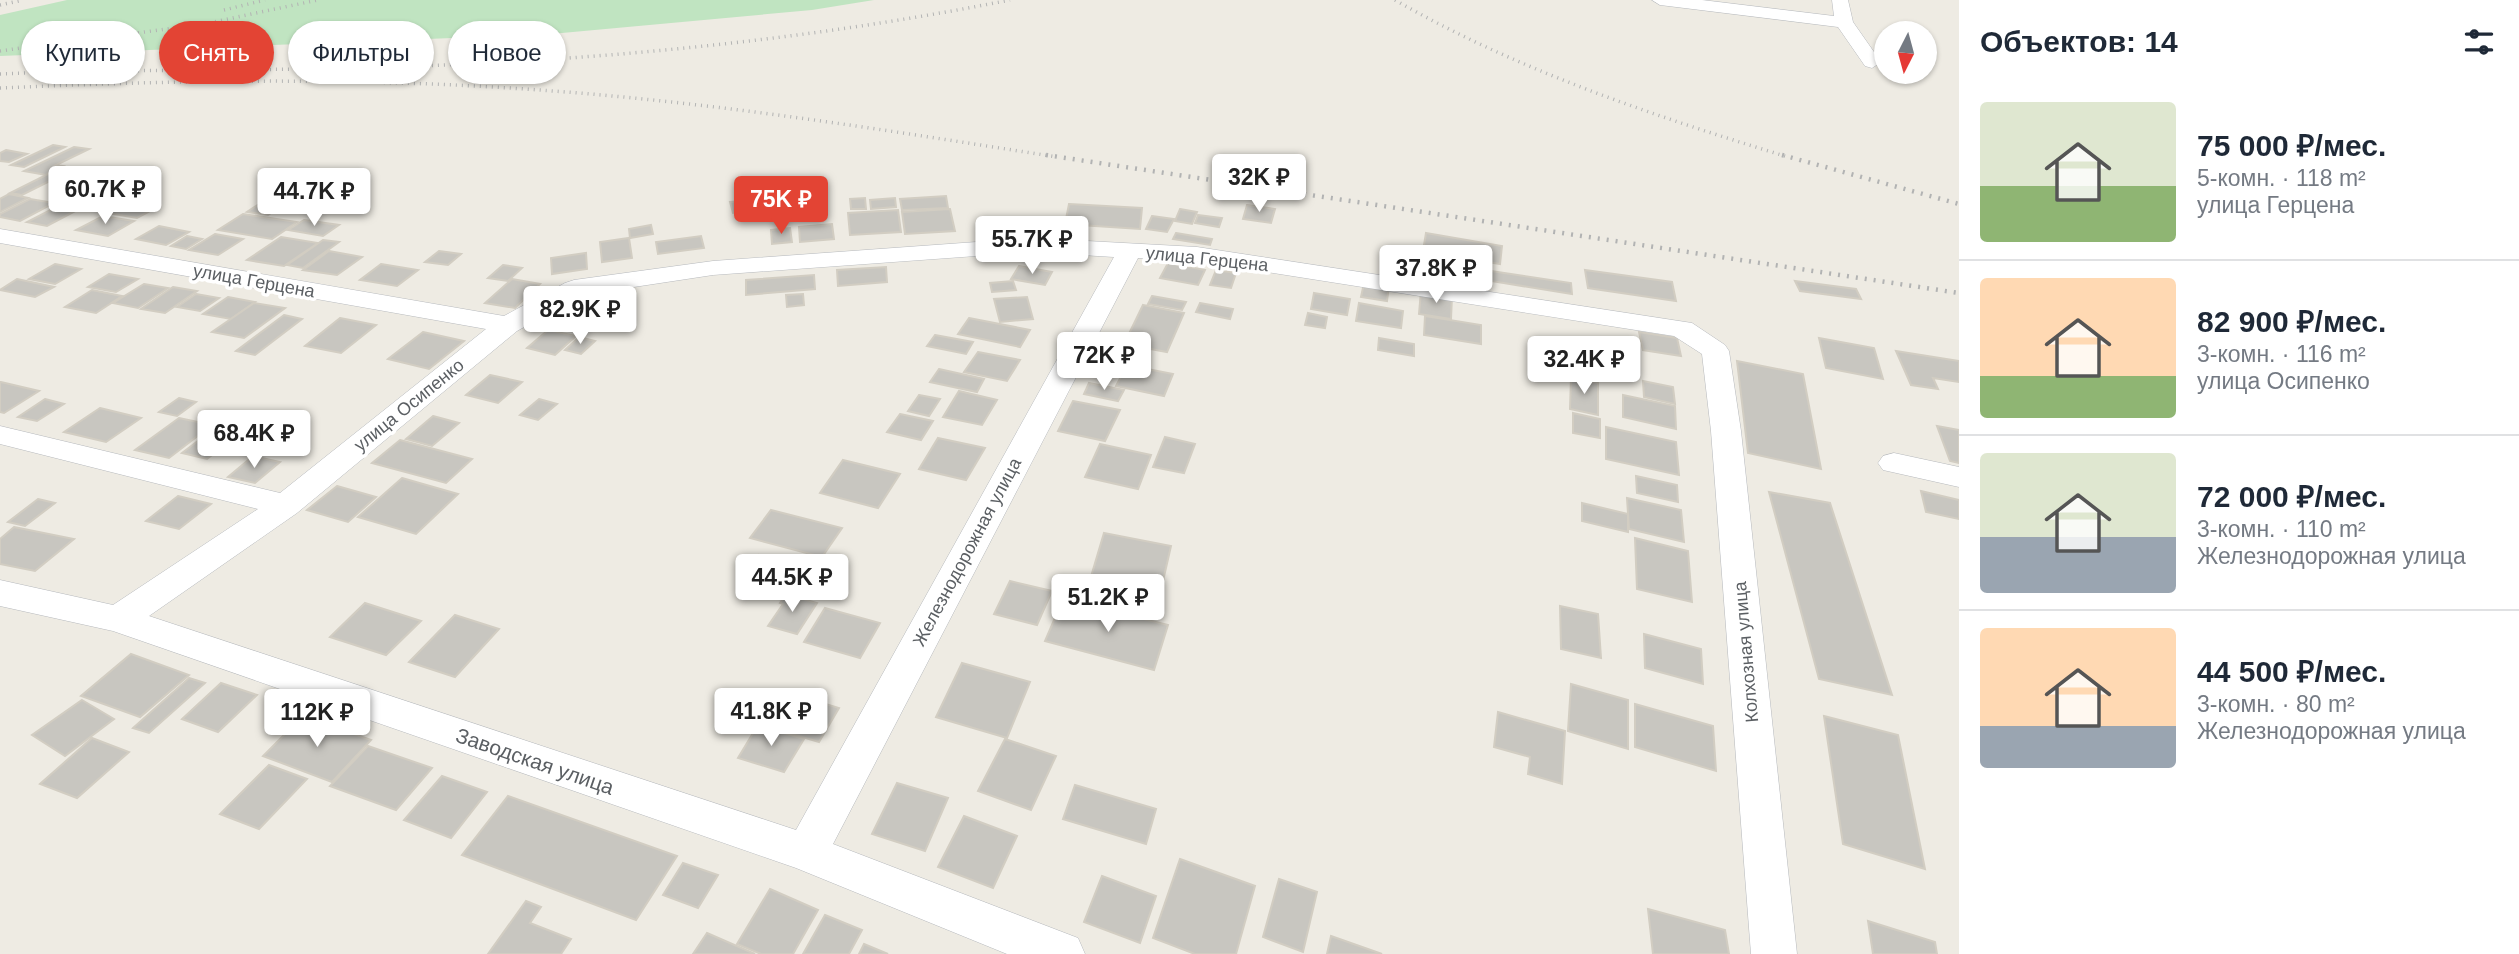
<!DOCTYPE html>
<html lang="ru">
<meta charset="utf-8">
<style>
body{margin:0;font-family:Arial,sans-serif;background:#f6f6f7;color:#1f2937;height:100vh;display:flex;flex-direction:column;font-size:26px;white-space:nowrap}
*{box-sizing:border-box;margin:0}
p{font-size:23px;color:#747a83}
.icon{flex:none;width:38px;height:38px;fill:none;stroke:currentColor;stroke-width:2;stroke-linecap:round;stroke-linejoin:round}
.map{position:relative;flex:1;overflow:hidden}
.panel{display:flex;flex-direction:column;background:#fff;width:560px}
.panel>*{flex:none}
.banner{position:absolute;left:21px;top:21px;width:665px;height:63px;display:flex;gap:14px}
.needle{width:46px;rotate:186deg}
.fabs{position:absolute;left:1874px;top:21px;display:grid;gap:14px}
.fabs a{display:grid;place-items:center;width:63px;height:63px;border-radius:50%;background:#fff;box-shadow:0 2px 5px #0004;font-size:35px}
.price{position:absolute;translate:-50% -60px;padding:0 16px;border-radius:7px;background:#fff;color:#222;font-size:23px;line-height:46px;filter:drop-shadow(0 2px 4px #0008)}
.price::after{content:'';position:absolute;left:50%;top:42px;width:21px;height:16px;margin-left:-10px;background:inherit;clip-path:polygon(0 0,100% 0,50% 100%)}
.price.selected{background:#e34434;color:#fff}
ul{padding:0;list-style:none}
li{display:flex;align-items:center;gap:21px;height:175px;padding:0 21px}
li+li{border-top:2px solid #e0e1e3}
li span{display:grid;place-items:center;flex:none;width:196px;height:140px;border-radius:7px;color:#555}
li>.icon{margin-inline-start:auto}
span .icon{width:84px;height:84px;fill:#fffc;stroke-width:1}
li b{font-size:30px}
h2{display:flex;justify-content:space-between;align-items:center;height:84px;padding:0 21px;font-size:30px}
.tag{padding:0 24px;border-radius:32px;background:#fff;box-shadow:0 2px 5px #0004;font-size:24px;line-height:63px}
.tag.selected{background:#e34434;color:#fff}
main{display:flex;flex:1;min-height:0}
.map>svg:first-child{display:block}
.green{fill:#c0e4c1}
.building{fill:#c8c6c0;stroke:#d2cdc2;stroke-width:2}
.lines{fill:none;stroke-linecap:round;stroke-linejoin:round}
.minor-casing{stroke:#b6b9bd;stroke-width:1}
.minor{fill:#fff;fill-rule:evenodd}
.rail-far1{stroke:#b2b3b3;stroke-width:3.5;stroke-dasharray:1 5;stroke-linecap:butt}
.rail{stroke:#b2b3b3;stroke-width:4.5;stroke-dasharray:2 7;stroke-linecap:butt}
.labels{text-anchor:middle;dominant-baseline:central;stroke-width:7;stroke-linejoin:round;paint-order:stroke}
.street-label{font-size:18px;fill:#5b5f63;stroke:#fff}
.near-street-label{font-size:21px;fill:#5b5f63;stroke:#fff}
</style>
<main>
<div class="map">
<svg width="1959" height="954" viewBox="0 0 1959 954">
<rect width="100%" height="100%" fill="#eeebe3"/>
<path class="green" d="M 67,0 L 874,0 L 812,10 L 551,34 L 0,56 L 0,15 Z"/>
<g class="building">
<path d="M 53,145 L 65,147 L 24,167 L 11,165 Z"/>
<path d="M 74,147 L 89,149 L 56,165 L 63,166 L 46,175 L 24,171 Z"/>
<path d="M 6,150 L 27,154 L 9,162 L 0,161 L 0,153 Z"/>
<path d="M 48,174 L 60,176 L 22,195 L 10,193 Z"/>
<path d="M 9,194 L 28,198 L 0,212 L 0,199 Z"/>
<path d="M 946,196 L 948,208 L 902,210 L 900,199 Z"/>
<path d="M 865,198 L 866,209 L 851,209 L 850,199 Z"/>
<path d="M 895,198 L 896,207 L 871,209 L 870,200 Z"/>
<path d="M 30,199 L 54,203 L 20,221 L 0,217 L 0,214 Z"/>
<path d="M 744,201 L 747,211 L 733,213 L 730,202 Z"/>
<path d="M 259,204 L 280,207 L 268,215 L 247,212 Z"/>
<path d="M 1069,204 L 1142,208 L 1140,229 L 1065,224 Z"/>
<path d="M 60,205 L 81,208 L 47,226 L 27,222 Z"/>
<path d="M 123,205 L 152,210 L 137,218 L 108,213 Z"/>
<path d="M 1247,205 L 1275,209 L 1271,223 L 1243,219 Z"/>
<path d="M 950,209 L 955,231 L 905,234 L 902,212 Z"/>
<path d="M 1180,209 L 1197,212 L 1192,224 L 1175,221 Z"/>
<path d="M 898,210 L 901,232 L 850,235 L 848,213 Z"/>
<path d="M 243,214 L 297,222 L 272,239 L 218,230 Z"/>
<path d="M 1198,215 L 1222,218 L 1219,227 L 1195,223 Z"/>
<path d="M 103,216 L 134,221 L 108,236 L 76,230 Z"/>
<path d="M 1152,216 L 1174,219 L 1167,232 L 1146,229 Z"/>
<path d="M 304,220 L 339,225 L 323,236 L 288,230 Z"/>
<path d="M 832,224 L 834,239 L 800,242 L 799,227 Z"/>
<path d="M 651,225 L 653,234 L 630,238 L 629,229 Z"/>
<path d="M 159,226 L 189,232 L 166,245 L 136,239 Z"/>
<path d="M 790,228 L 792,242 L 772,244 L 771,230 Z"/>
<path d="M 1176,233 L 1212,239 L 1210,245 L 1173,239 Z"/>
<path d="M 1426,233 L 1502,246 L 1500,264 L 1423,251 Z"/>
<path d="M 215,234 L 243,239 L 218,255 L 189,250 Z"/>
<path d="M 187,236 L 202,239 L 186,249 L 171,246 Z"/>
<path d="M 701,236 L 704,248 L 658,254 L 656,242 Z"/>
<path d="M 281,237 L 318,243 L 284,266 L 247,260 Z"/>
<path d="M 629,238 L 632,258 L 602,262 L 600,242 Z"/>
<path d="M 323,240 L 339,242 L 303,268 L 287,265 Z"/>
<path d="M 329,251 L 362,257 L 337,275 L 303,270 Z"/>
<path d="M 439,251 L 461,254 L 448,265 L 425,262 Z"/>
<path d="M 586,253 L 587,269 L 552,274 L 551,258 Z"/>
<path d="M 1168,263 L 1205,270 L 1198,285 L 1160,278 Z"/>
<path d="M 55,264 L 81,269 L 55,284 L 29,279 Z"/>
<path d="M 381,264 L 418,270 L 397,286 L 360,280 Z"/>
<path d="M 503,265 L 522,268 L 508,281 L 488,278 Z"/>
<path d="M 1019,266 L 1052,272 L 1045,285 L 1011,279 Z"/>
<path d="M 886,267 L 887,282 L 838,286 L 837,270 Z"/>
<path d="M 1426,268 L 1477,275 L 1476,287 L 1425,279 Z"/>
<path d="M 1216,270 L 1236,273 L 1231,288 L 1210,285 Z"/>
<path d="M 1585,270 L 1672,282 L 1676,301 L 1588,288 Z"/>
<path d="M 1491,271 L 1571,283 L 1572,294 L 1491,281 Z"/>
<path d="M 109,274 L 138,279 L 116,292 L 88,287 Z"/>
<path d="M 814,275 L 815,289 L 746,295 L 746,280 Z"/>
<path d="M 17,279 L 54,287 L 35,297 L 0,290 Z"/>
<path d="M 512,279 L 540,284 L 515,308 L 485,303 Z"/>
<path d="M 1013,281 L 1016,290 L 992,292 L 990,283 Z"/>
<path d="M 1795,281 L 1856,289 L 1861,299 L 1800,291 Z"/>
<path d="M 1364,283 L 1389,286 L 1387,301 L 1361,297 Z"/>
<path d="M 144,284 L 168,288 L 138,308 L 113,303 Z"/>
<path d="M 173,287 L 197,291 L 165,313 L 141,309 Z"/>
<path d="M 92,290 L 122,296 L 96,313 L 65,307 Z"/>
<path d="M 1421,291 L 1452,296 L 1451,319 L 1419,314 Z"/>
<path d="M 1314,293 L 1350,299 L 1347,315 L 1311,309 Z"/>
<path d="M 196,294 L 219,298 L 200,311 L 177,307 Z"/>
<path d="M 803,294 L 804,305 L 787,307 L 786,295 Z"/>
<path d="M 590,296 L 630,305 L 605,327 L 564,318 Z"/>
<path d="M 1152,296 L 1186,302 L 1182,310 L 1148,304 Z"/>
<path d="M 228,297 L 255,302 L 231,319 L 203,314 Z"/>
<path d="M 1027,297 L 1033,319 L 1000,322 L 994,299 Z"/>
<path d="M 254,303 L 285,308 L 244,338 L 212,332 Z"/>
<path d="M 1200,303 L 1233,309 L 1230,319 L 1196,312 Z"/>
<path d="M 1359,303 L 1403,311 L 1401,328 L 1356,321 Z"/>
<path d="M 1143,305 L 1184,313 L 1167,352 L 1124,344 Z"/>
<path d="M 1308,313 L 1327,317 L 1325,328 L 1305,325 Z"/>
<path d="M 284,315 L 302,319 L 255,355 L 236,351 Z"/>
<path d="M 1425,316 L 1481,325 L 1481,344 L 1424,335 Z"/>
<path d="M 340,318 L 376,325 L 341,353 L 305,346 Z"/>
<path d="M 969,318 L 1030,330 L 1020,347 L 958,334 Z"/>
<path d="M 548,330 L 576,336 L 555,355 L 527,348 Z"/>
<path d="M 423,332 L 464,341 L 429,369 L 388,359 Z"/>
<path d="M 1639,332 L 1677,338 L 1681,356 L 1643,350 Z"/>
<path d="M 935,335 L 973,342 L 966,354 L 927,346 Z"/>
<path d="M 579,337 L 595,341 L 581,354 L 565,350 Z"/>
<path d="M 1379,338 L 1414,344 L 1414,356 L 1378,350 Z"/>
<path d="M 1819,338 L 1874,348 L 1883,379 L 1826,368 Z"/>
<path d="M 1896,351 L 1959,361 L 1959,382 L 1933,378 L 1938,389 L 1911,385 Z"/>
<path d="M 978,352 L 1020,360 L 1007,381 L 964,372 Z"/>
<path d="M 1737,361 L 1803,374 L 1821,469 L 1748,453 Z"/>
<path d="M 1127,365 L 1173,374 L 1164,396 L 1116,386 Z"/>
<path d="M 939,369 L 984,379 L 977,392 L 930,382 Z"/>
<path d="M 490,375 L 522,382 L 498,403 L 466,395 Z"/>
<path d="M 1571,377 L 1598,383 L 1598,415 L 1570,409 Z"/>
<path d="M 1643,381 L 1673,387 L 1675,404 L 1644,397 Z"/>
<path d="M 0,382 L 1,382 L 39,391 L 4,413 L 0,412 Z"/>
<path d="M 1089,383 L 1124,390 L 1118,401 L 1084,394 Z"/>
<path d="M 959,391 L 997,400 L 982,425 L 943,417 Z"/>
<path d="M 919,395 L 940,399 L 929,416 L 908,411 Z"/>
<path d="M 1623,395 L 1675,406 L 1676,429 L 1623,417 Z"/>
<path d="M 179,398 L 196,402 L 177,416 L 159,412 Z"/>
<path d="M 45,399 L 64,404 L 37,421 L 18,417 Z"/>
<path d="M 539,399 L 557,404 L 538,420 L 520,415 Z"/>
<path d="M 1073,401 L 1120,410 L 1105,441 L 1058,431 Z"/>
<path d="M 100,408 L 141,418 L 106,442 L 64,432 Z"/>
<path d="M 1573,413 L 1600,419 L 1600,438 L 1573,433 Z"/>
<path d="M 900,414 L 933,421 L 921,440 L 887,432 Z"/>
<path d="M 433,416 L 459,423 L 432,446 L 406,439 Z"/>
<path d="M 179,418 L 212,425 L 169,458 L 135,450 Z"/>
<path d="M 1937,426 L 1959,430 L 1959,463 L 1950,461 Z"/>
<path d="M 1606,427 L 1676,442 L 1679,475 L 1606,459 Z"/>
<path d="M 215,428 L 239,434 L 207,459 L 182,453 Z"/>
<path d="M 1165,437 L 1195,444 L 1184,473 L 1153,467 Z"/>
<path d="M 938,438 L 985,448 L 966,480 L 919,469 Z"/>
<path d="M 400,440 L 472,459 L 446,483 L 372,463 Z"/>
<path d="M 1100,444 L 1151,455 L 1138,489 L 1085,477 Z"/>
<path d="M 253,456 L 280,462 L 255,483 L 228,477 Z"/>
<path d="M 843,460 L 900,474 L 878,508 L 820,493 Z"/>
<path d="M 1636,476 L 1677,485 L 1678,502 L 1637,493 Z"/>
<path d="M 402,478 L 458,494 L 416,534 L 358,517 Z"/>
<path d="M 337,486 L 376,497 L 348,522 L 307,510 Z"/>
<path d="M 1921,491 L 1959,500 L 1959,519 L 1926,512 Z"/>
<path d="M 1769,492 L 1830,503 L 1892,695 L 1819,679 Z"/>
<path d="M 178,496 L 211,504 L 179,529 L 146,521 Z"/>
<path d="M 1627,498 L 1681,510 L 1684,542 L 1629,529 Z"/>
<path d="M 38,499 L 55,503 L 25,526 L 8,522 Z"/>
<path d="M 1582,503 L 1628,514 L 1628,532 L 1582,521 Z"/>
<path d="M 771,510 L 842,528 L 822,557 L 750,538 Z"/>
<path d="M 14,527 L 74,539 L 35,571 L 0,564 L 0,539 Z"/>
<path d="M 1104,533 L 1171,546 L 1160,594 L 1090,580 Z"/>
<path d="M 1635,538 L 1688,551 L 1692,602 L 1637,589 Z"/>
<path d="M 759,555 L 801,566 L 779,599 L 758,593 L 765,584 L 742,578 Z"/>
<path d="M 1010,581 L 1052,591 L 1037,625 L 994,614 Z"/>
<path d="M 786,594 L 817,603 L 797,634 L 768,626 L 783,604 L 780,603 Z"/>
<path d="M 1063,599 L 1168,625 L 1154,670 L 1045,641 Z"/>
<path d="M 365,603 L 421,621 L 386,655 L 330,637 Z"/>
<path d="M 1560,606 L 1598,614 L 1601,658 L 1561,649 Z"/>
<path d="M 825,608 L 880,623 L 860,658 L 804,642 Z"/>
<path d="M 455,615 L 499,629 L 455,677 L 409,662 Z"/>
<path d="M 1644,634 L 1701,649 L 1703,684 L 1645,668 Z"/>
<path d="M 131,654 L 189,675 L 140,717 L 81,696 Z"/>
<path d="M 962,663 L 1030,682 L 1007,738 L 936,717 Z"/>
<path d="M 189,678 L 205,683 L 149,733 L 133,728 Z"/>
<path d="M 221,683 L 257,695 L 218,732 L 182,719 Z"/>
<path d="M 1571,684 L 1628,700 L 1628,749 L 1568,731 Z"/>
<path d="M 793,694 L 839,708 L 819,742 L 772,728 Z"/>
<path d="M 82,700 L 114,719 L 65,756 L 32,735 Z"/>
<path d="M 1635,704 L 1713,726 L 1716,771 L 1635,747 Z"/>
<path d="M 1498,712 L 1565,731 L 1562,784 L 1528,774 L 1530,757 L 1494,747 Z"/>
<path d="M 303,716 L 371,740 L 332,782 L 263,756 Z"/>
<path d="M 1824,716 L 1898,735 L 1925,869 L 1843,844 Z"/>
<path d="M 758,725 L 804,739 L 784,772 L 738,758 Z"/>
<path d="M 92,738 L 129,752 L 77,798 L 40,784 Z"/>
<path d="M 1005,739 L 1056,756 L 1031,810 L 978,791 Z"/>
<path d="M 368,746 L 432,768 L 396,810 L 330,786 Z"/>
<path d="M 269,765 L 307,779 L 259,829 L 220,814 Z"/>
<path d="M 442,776 L 487,792 L 451,838 L 404,820 Z"/>
<path d="M 897,783 L 948,798 L 925,851 L 872,834 Z"/>
<path d="M 1075,785 L 1156,809 L 1146,844 L 1063,819 Z"/>
<path d="M 508,796 L 677,856 L 636,920 L 462,855 Z"/>
<path d="M 964,816 L 1017,836 L 993,888 L 938,867 Z"/>
<path d="M 1180,859 L 1255,886 L 1236,954 L 1195,954 L 1153,938 Z"/>
<path d="M 683,863 L 718,875 L 698,908 L 663,895 Z"/>
<path d="M 1102,876 L 1156,896 L 1140,943 L 1084,922 Z"/>
<path d="M 1279,879 L 1317,892 L 1303,952 L 1263,937 Z"/>
<path d="M 770,889 L 818,910 L 793,954 L 761,954 L 737,944 Z"/>
<path d="M 526,901 L 541,907 L 530,923 L 571,939 L 561,954 L 488,954 Z"/>
<path d="M 1648,909 L 1725,930 L 1729,954 L 1653,954 Z"/>
<path d="M 825,915 L 862,930 L 849,954 L 803,954 Z"/>
<path d="M 1868,921 L 1935,942 L 1937,954 L 1873,954 Z"/>
<path d="M 707,933 L 755,954 L 693,954 Z"/>
<path d="M 1331,936 L 1382,954 L 1327,954 Z"/>
<path d="M 864,944 L 888,954 L 859,954 Z"/>
</g>
<g class="lines">
<defs>
<g id="minor">
<path d="M 1652,0 L 1702,0 L 1834,16 L 1832,0 L 1848,0 L 1853,22 L 1881,62 L 1872,68 L 1865,66 L 1838,27 L 1660,5 Z"/>
<path d="M 0,229 L 504,316 L 565,283 L 574,280 L 713,261 L 1032,238 L 1197,247 L 1692,323 L 1725,345 L 1729,351 L 1741,431 L 1797,954 L 1751,954 L 1711,431 L 1702,354 L 1674,336 L 1197,261 L 1138,258 L 833,844 L 1078,938 L 1085,954 L 1007,954 L 796,868 L 113,631 L 0,606 L 0,580 L 113,605 L 258,509 L 0,444 L 0,426 L 280,493 L 486,329 L 0,243 ZM 1032,252 L 1114,257 L 796,830 L 149,616 L 297,513 L 517,331 L 581,295 L 713,275 Z"/>
<path d="M 1894,453 L 1959,467 L 1959,487 L 1883,470 L 1878,463 L 1883,456 Z"/>
</g>
</defs>
<use href="#minor" class="minor-casing"/>
<use href="#minor" class="minor"/>
<g class="rail-far1">
<path d="M 1395,0 C 1517,70 1654,116 1788,157"/>
<path d="M 0,5 L 23,0"/>
<path d="M 224,10 L 265,0"/>
<path d="M 25,48 L 204,24 L 318,0"/>
<path d="M 0,51 L 35,46"/>
<path d="M 0,74 C 148,68 296,72 444,65 C 635,57 823,37 1010,0"/>
<path d="M 0,88 C 179,80 360,77 539,90 C 713,102 885,130 1057,157"/>
</g>
<g class="rail">
<path d="M 1046,155 L 1959,293"/>
<path d="M 1782,155 L 1959,204"/>
</g>
</g>
<g class="labels">
<g class="street-label">
<text transform="translate(1207 259) rotate(6)">улица Герцена</text>
<text transform="translate(254 281) rotate(10)">улица Герцена</text>
<text transform="translate(409 405) rotate(-39)">улица Осипенко</text>
<text transform="translate(967 552) rotate(-62)">Железнодорожная улица</text>
<text transform="translate(1746 652) rotate(-95)">Колхозная улица</text>
</g>
<g class="near-street-label">
<text transform="translate(535 761) rotate(19)">Заводская улица</text>
</g>
</g>
</svg>
<div class="fabs">
<a><svg class="needle" viewBox="-14 -14 28 28"><path d="M0-13l5 13h-10z" fill="#e53935"/><path d="M0 13l5-13h-10z" fill="#747a83"/></svg></a>
</div>
<b class="price" style="left:1259px;top:214px">32K ₽</b>
<b class="price" style="left:105px;top:226px">60.7K ₽</b>
<b class="price" style="left:314px;top:228px">44.7K ₽</b>
<b class="price selected" style="left:781px;top:236px">75K ₽</b>
<b class="price" style="left:1032px;top:276px">55.7K ₽</b>
<b class="price" style="left:1436px;top:305px">37.8K ₽</b>
<b class="price" style="left:580px;top:346px">82.9K ₽</b>
<b class="price" style="left:1104px;top:392px">72K ₽</b>
<b class="price" style="left:1584px;top:396px">32.4K ₽</b>
<b class="price" style="left:254px;top:470px">68.4K ₽</b>
<b class="price" style="left:792px;top:614px">44.5K ₽</b>
<b class="price" style="left:1108px;top:634px">51.2K ₽</b>
<b class="price" style="left:771px;top:748px">41.8K ₽</b>
<b class="price" style="left:317px;top:749px">112K ₽</b>
<div class="banner">
<a class="tag">Купить</a>
<a class="tag selected">Снять</a>
<a class="tag">Фильтры</a>
<a class="tag">Новое</a>
</div>
</div>
<section class="panel">
<h2>Объектов: 14<svg class="icon" aria-label="filters" viewBox="0 0 24 24"><path d="M4 7h16M4 17h16"/><circle cx="9" cy="7" r="2"/><circle cx="15" cy="17" r="2"/></svg></h2>
<ul>
<li><span style="background:linear-gradient(#dfe7d0 60%,#8fb573 0)"><svg class="icon" aria-label="home" viewBox="0 0 24 24"><path d="M3 11l9-7 9 7M6 9v11h12V9"/></svg></span><div><b>75 000 ₽/мес.</b><p>5-комн. · 118 m²</p><p>улица Герцена</p></div></li>
<li><span style="background:linear-gradient(#ffd9b3 70%,#8fb573 0)"><svg class="icon" aria-label="home" viewBox="0 0 24 24"><path d="M3 11l9-7 9 7M6 9v11h12V9"/></svg></span><div><b>82 900 ₽/мес.</b><p>3-комн. · 116 m²</p><p>улица Осипенко</p></div></li>
<li><span style="background:linear-gradient(#dfe7d0 60%,#9aa5b1 0)"><svg class="icon" aria-label="home" viewBox="0 0 24 24"><path d="M3 11l9-7 9 7M6 9v11h12V9"/></svg></span><div><b>72 000 ₽/мес.</b><p>3-комн. · 110 m²</p><p>Железнодорожная улица</p></div></li>
<li><span style="background:linear-gradient(#ffd9b3 70%,#9aa5b1 0)"><svg class="icon" aria-label="home" viewBox="0 0 24 24"><path d="M3 11l9-7 9 7M6 9v11h12V9"/></svg></span><div><b>44 500 ₽/мес.</b><p>3-комн. · 80 m²</p><p>Железнодорожная улица</p></div></li>
</ul>
</section>
</main>
